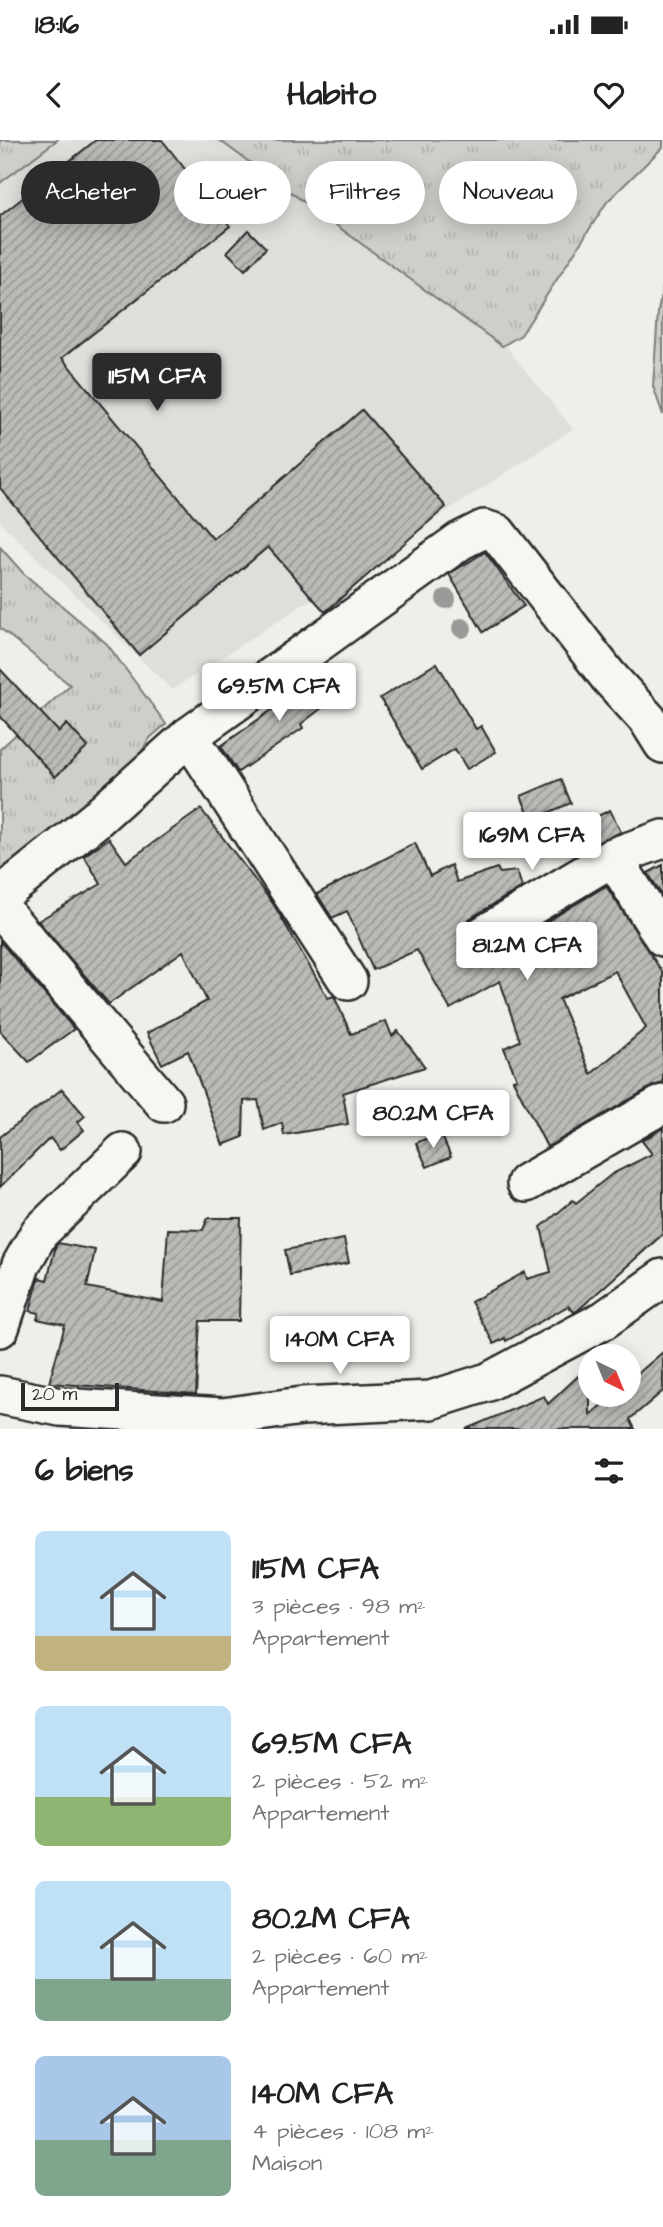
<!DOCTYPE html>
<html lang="fr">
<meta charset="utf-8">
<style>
body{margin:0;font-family:"Architects Daughter",sans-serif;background:#f2f2f2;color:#222;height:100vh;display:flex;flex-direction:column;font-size:26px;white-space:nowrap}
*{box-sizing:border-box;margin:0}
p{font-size:23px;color:#767676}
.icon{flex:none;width:38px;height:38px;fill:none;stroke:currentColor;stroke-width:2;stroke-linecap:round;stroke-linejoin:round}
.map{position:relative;height:1289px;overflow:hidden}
.drawer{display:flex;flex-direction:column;background:#fff;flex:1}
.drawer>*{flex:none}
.top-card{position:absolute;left:21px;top:21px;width:621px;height:63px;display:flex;gap:14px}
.needle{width:46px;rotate:137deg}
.controls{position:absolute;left:578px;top:1204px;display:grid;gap:14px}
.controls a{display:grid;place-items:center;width:63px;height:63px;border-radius:50%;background:#fff;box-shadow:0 4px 18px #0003;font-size:35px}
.scale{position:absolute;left:21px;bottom:18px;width:98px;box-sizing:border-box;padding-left:7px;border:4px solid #2b2b2b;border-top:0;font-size:19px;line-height:24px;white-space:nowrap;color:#2b2b2b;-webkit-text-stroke:5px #f6f6f2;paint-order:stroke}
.price{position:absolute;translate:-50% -60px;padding:0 16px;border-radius:7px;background:#fff;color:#222;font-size:23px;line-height:46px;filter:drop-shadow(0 2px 4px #0008)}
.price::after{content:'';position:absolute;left:50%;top:42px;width:21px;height:16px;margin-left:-10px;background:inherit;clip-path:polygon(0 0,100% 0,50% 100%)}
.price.selected{background:#2b2b2b;color:#fff}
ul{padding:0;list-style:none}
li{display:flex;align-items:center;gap:21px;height:175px;padding:0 35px}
li span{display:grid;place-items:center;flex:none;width:196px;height:140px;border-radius:10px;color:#555}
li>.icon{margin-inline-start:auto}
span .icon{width:84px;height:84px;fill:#fffc;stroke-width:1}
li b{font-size:30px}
h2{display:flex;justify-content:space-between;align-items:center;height:84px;padding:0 35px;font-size:30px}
.pill{padding:0 24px;border-radius:32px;background:#fff;box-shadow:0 4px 18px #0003;font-size:24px;line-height:63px}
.pill.selected{background:#2b2b2b;color:#fff}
.status{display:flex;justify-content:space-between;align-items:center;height:49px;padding:0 35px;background:#fff;direction:ltr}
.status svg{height:19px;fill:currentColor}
header{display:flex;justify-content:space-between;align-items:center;height:91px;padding:0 35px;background:#fff;font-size:32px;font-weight:700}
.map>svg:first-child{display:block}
.built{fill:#dededb}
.grass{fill:url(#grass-tufts);stroke:#7c7c7a;stroke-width:2}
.building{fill:url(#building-hatch);stroke:#2b2b2b;stroke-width:2;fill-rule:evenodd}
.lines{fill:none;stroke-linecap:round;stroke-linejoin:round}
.street-casing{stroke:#2b2b2b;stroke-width:42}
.street{stroke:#f6f6f2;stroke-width:37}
.tree{fill:#999997}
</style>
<div class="status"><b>18:16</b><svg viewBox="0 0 49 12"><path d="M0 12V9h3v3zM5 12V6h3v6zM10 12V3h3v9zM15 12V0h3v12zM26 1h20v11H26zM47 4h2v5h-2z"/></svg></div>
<header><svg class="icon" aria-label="back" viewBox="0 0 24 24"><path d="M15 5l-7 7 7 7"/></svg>Habito<svg class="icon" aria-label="heart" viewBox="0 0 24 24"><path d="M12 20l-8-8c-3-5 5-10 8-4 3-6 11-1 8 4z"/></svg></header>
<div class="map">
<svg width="663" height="1289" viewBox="0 0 663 1289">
<defs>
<pattern id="grass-tufts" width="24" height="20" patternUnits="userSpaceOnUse" patternTransform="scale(1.75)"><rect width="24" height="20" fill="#cececa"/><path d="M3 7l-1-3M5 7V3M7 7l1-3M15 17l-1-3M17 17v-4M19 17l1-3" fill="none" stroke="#b1b1ae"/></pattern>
<pattern id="building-hatch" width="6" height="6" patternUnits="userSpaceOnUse" patternTransform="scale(1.75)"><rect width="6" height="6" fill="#babab7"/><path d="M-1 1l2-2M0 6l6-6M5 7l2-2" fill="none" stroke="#979795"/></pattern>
</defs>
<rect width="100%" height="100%" fill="#eeeeea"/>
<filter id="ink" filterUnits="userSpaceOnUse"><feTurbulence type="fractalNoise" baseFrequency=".0143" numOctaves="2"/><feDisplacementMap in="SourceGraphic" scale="14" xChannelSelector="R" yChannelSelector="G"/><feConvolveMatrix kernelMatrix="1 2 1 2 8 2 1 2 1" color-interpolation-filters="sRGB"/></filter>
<g filter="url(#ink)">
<path class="built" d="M 52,0 L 338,0 L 573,289 L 172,550 L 0,382 L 0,42 Z"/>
<g class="grass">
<path d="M 0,0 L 57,0 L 0,43 Z"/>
<path d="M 219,0 L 663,0 L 663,7 L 607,62 L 521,195 L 502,206 Z"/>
<path d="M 663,146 L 663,275 L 653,246 L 658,172 Z"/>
<path d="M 0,407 L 23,433 L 107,504 L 166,584 L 150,598 L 133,625 L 0,735 L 0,609 L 70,545 L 0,488 Z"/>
</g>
<g class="building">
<path d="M 96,0 L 162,0 L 230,86 L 62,218 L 213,399 L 362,270 L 446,367 L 325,472 L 268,407 L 139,515 L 0,348 L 0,76 Z"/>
<path d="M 248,90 L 266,108 L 245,130 L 227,112 Z"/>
<path d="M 485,412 L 524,466 L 483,492 L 449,434 Z"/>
<path d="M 437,523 L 476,589 L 481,586 L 496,612 L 467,629 L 455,609 L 422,629 L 380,558 Z"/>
<path d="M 0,529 L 59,592 L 67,584 L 88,607 L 55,637 L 0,576 Z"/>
<path d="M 324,533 L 340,554 L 301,584 L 303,588 L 238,632 L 221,606 Z"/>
<path d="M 561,639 L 571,663 L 531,680 L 521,656 Z"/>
<path d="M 201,669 L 274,765 L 328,858 L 334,856 L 351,894 L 386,881 L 392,896 L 398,891 L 425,927 L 343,953 L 348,984 L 284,995 L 282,983 L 264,990 L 258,960 L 244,961 L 243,997 L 223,1005 L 188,911 L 162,924 L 147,893 L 207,861 L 183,811 L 109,864 L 38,781 L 101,744 L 84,716 L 109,698 L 126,722 Z"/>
<path d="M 610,670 L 621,692 L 588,707 L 577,686 Z"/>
<path d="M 415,703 L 430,736 L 451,725 L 457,742 L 497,728 L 500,733 L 517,731 L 522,747 L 469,779 L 461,787 L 459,798 L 462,808 L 470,816 L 480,818 L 491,815 L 606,746 L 663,833 L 663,943 L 653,946 L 547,1007 L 513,940 L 517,939 L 504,908 L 520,901 L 500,841 L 450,869 L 417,810 L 373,830 L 347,771 L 332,778 L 317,754 ZM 615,831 L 646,888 L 591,934 L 559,859 Z"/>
<path d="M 663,725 L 663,757 L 648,733 Z"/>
<path d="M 0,801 L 74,889 L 29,922 L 0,891 Z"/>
<path d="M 62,949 L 85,976 L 78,982 L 84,990 L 60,1010 L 50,998 L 0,1047 L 0,997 Z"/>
<path d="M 663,988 L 663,1094 L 577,1171 L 574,1172 L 568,1166 L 506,1201 L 505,1198 L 494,1204 L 471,1162 L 525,1132 L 527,1139 L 551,1132 L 541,1087 L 573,1060 L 576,1063 L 612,1034 L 652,1014 L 642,1001 Z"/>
<path d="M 432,996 L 442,996 L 451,1017 L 427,1027 L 416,1003 Z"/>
<path d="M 208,1078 L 241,1078 L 239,1181 L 200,1181 L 196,1254 L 49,1243 L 65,1185 L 37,1179 L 39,1173 L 30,1171 L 39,1138 L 47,1140 L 56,1106 L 58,1103 L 95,1110 L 87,1147 L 163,1162 L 168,1089 L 203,1090 Z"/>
<path d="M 344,1099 L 349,1123 L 290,1135 L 285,1110 Z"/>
<path d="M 663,1212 L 663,1251 L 630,1279 L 635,1289 L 466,1289 L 544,1256 L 548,1264 L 590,1225 L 590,1275 L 613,1255 L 628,1255 L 628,1242 Z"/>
</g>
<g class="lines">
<defs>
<g id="street">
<path d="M 189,596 L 348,841"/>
<path d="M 663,699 L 613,717 L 663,797"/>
<path d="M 0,756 L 95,680 L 189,596 L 460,401 L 484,389 L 497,393 L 608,536 L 648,580 L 663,604"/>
<path d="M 0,768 L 164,963"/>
<path d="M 480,797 L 613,717"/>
<path d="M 526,1043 L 663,964"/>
<path d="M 0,1188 L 21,1125 L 39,1093 L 123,1012"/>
<path d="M 0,1255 L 60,1267 L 223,1277 L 302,1266 L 431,1260 L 488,1242 L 604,1180 L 663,1138"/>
</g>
</defs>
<use href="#street" class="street-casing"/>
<use href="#street" class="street"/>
</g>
<g class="tree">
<circle cx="446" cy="459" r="10"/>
<circle cx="462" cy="488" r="10"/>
</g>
</g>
</svg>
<div class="controls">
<a><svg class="needle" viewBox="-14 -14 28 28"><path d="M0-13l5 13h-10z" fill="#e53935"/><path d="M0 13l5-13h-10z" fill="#767676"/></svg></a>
</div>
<div class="scale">20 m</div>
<b class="price selected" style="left:157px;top:273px">115M CFA</b>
<b class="price" style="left:279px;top:583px">69.5M CFA</b>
<b class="price" style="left:532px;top:732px">169M CFA</b>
<b class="price" style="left:527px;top:842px">81.2M CFA</b>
<b class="price" style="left:433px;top:1010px">80.2M CFA</b>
<b class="price" style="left:340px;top:1236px">140M CFA</b>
<div class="top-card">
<a class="pill selected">Acheter</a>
<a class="pill">Louer</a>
<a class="pill">Filtres</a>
<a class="pill">Nouveau</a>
</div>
</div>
<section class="drawer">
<h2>6 biens<svg class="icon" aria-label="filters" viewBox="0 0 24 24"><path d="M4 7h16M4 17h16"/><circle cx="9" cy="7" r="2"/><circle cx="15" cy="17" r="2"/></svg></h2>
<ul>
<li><span style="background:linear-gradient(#bfe0f5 75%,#c2b280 0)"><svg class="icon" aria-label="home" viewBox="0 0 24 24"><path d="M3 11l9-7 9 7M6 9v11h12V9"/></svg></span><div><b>115M CFA</b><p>3 pièces · 98 m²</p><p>Appartement</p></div></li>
<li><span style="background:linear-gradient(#bfe0f5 65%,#8fb573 0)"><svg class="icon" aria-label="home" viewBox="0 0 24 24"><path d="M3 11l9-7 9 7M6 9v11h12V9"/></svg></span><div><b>69.5M CFA</b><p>2 pièces · 52 m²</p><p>Appartement</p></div></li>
<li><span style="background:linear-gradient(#bfe0f5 70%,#7fa58c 0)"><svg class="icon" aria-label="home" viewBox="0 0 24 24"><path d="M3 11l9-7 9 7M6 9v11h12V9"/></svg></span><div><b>80.2M CFA</b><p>2 pièces · 60 m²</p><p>Appartement</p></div></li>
<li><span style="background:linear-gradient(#a9c7e8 60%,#7fa58c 0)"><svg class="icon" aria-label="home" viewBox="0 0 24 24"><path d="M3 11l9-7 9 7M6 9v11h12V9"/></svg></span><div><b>140M CFA</b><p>4 pièces · 108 m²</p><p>Maison</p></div></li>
</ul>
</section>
